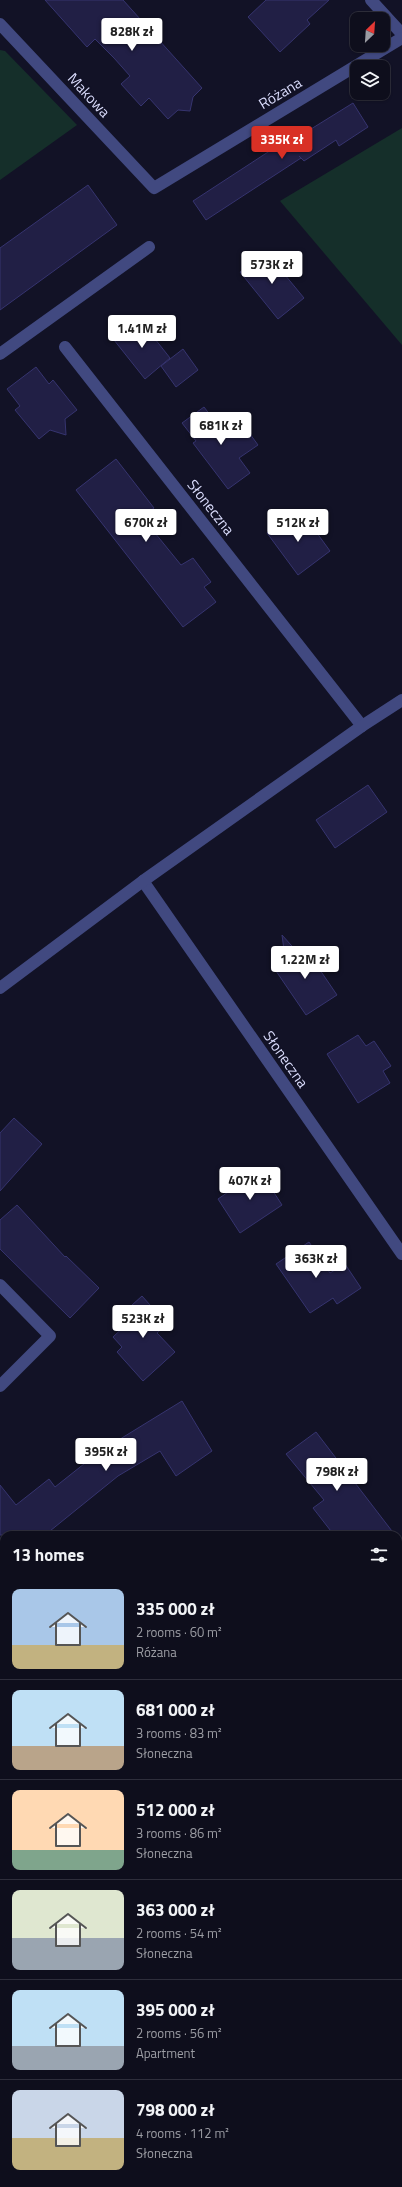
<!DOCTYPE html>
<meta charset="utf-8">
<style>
body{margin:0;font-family:"Titillium Web",sans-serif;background:#1c1c29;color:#f1f3f6;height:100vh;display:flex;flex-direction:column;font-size:15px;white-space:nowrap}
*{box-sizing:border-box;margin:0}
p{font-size:13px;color:#9b9ca3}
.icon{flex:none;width:22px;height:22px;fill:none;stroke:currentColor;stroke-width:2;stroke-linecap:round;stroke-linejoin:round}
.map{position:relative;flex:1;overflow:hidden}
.panel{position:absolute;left:0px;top:1531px;width:402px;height:656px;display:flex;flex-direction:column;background:#0e0e1c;border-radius:12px 12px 0 0;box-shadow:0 1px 3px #0004,0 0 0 1px #2e2e3b}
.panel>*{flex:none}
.needle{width:26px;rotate:25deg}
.controls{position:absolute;left:350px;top:12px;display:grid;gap:8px}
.controls a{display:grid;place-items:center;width:40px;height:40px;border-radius:8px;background:#0e0e1c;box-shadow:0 1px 3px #0004,0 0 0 1px #2e2e3b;font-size:20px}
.price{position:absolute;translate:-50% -34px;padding:0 9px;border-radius:4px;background:#fff;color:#222;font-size:13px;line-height:26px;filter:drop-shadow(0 1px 2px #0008)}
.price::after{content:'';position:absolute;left:50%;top:24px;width:12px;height:9px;margin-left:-6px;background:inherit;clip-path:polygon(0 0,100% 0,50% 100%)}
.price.active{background:#d93025;color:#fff}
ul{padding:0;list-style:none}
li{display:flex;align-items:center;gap:12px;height:100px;padding:0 12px}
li+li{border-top:1px solid #2e2e3b}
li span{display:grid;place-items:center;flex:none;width:112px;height:80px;border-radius:8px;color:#555}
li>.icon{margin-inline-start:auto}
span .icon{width:48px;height:48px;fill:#fffc;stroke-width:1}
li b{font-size:17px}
h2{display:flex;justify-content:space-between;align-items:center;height:48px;padding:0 12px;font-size:17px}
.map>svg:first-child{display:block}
.green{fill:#152f2a}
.building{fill:#211f45;stroke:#36346f}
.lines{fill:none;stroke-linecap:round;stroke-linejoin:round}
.minor{stroke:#414980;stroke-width:12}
.major{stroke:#a96bf2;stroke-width:12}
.labels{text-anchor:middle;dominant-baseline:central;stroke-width:3;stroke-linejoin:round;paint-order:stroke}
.street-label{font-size:15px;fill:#dadcfc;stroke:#121226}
</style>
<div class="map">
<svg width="402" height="2187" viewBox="0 0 402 2187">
<rect width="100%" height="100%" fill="#121226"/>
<g class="green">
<path d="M 0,50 L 5,51 L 77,125 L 0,180 Z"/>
<path d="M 402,128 L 402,345 L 280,201 Z"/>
</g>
<g class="building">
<path d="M 45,0 L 123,0 L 202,88 L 193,97 L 190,111 L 178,110 L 168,119 L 149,98 L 141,106 L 121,84 L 130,76 L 114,58 L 95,39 L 87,47 Z"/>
<path d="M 266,0 L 329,0 L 307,20 L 310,24 L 280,52 L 248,17 Z"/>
<path d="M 353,103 L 368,127 L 339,146 L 336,140 L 304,161 L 299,156 L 301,158 L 206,220 L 193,201 L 288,139 L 290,142 Z"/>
<path d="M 88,185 L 117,225 L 0,310 L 0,248 Z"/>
<path d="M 266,252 L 304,298 L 278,319 L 240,272 Z"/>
<path d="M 140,320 L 170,358 L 145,379 L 114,340 Z"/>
<path d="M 183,349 L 198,370 L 176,387 L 161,366 Z"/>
<path d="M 36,367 L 49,384 L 53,380 L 77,410 L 65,419 L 66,435 L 50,430 L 39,439 L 15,410 L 20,406 L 7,389 Z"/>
<path d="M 204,407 L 223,432 L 239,419 L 258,445 L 239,458 L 250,473 L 228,489 L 193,443 L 196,441 L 182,423 Z"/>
<path d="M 116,459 L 154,508 L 142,517 L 181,565 L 193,558 L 211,582 L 204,587 L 216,602 L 183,627 L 76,490 Z"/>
<path d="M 297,511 L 312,531 L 314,529 L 330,551 L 298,575 L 267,533 Z"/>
<path d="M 368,785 L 387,812 L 335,848 L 316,820 Z"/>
<path d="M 282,935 L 300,955 L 307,951 L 337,995 L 306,1015 L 276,971 L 286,965 Z"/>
<path d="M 358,1035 L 366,1046 L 374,1041 L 391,1066 L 383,1071 L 390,1083 L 358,1103 L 327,1054 Z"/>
<path d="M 14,1118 L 42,1144 L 0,1191 L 0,1133 Z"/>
<path d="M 260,1171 L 282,1205 L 240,1233 L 218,1199 L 234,1188 L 237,1176 L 247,1180 Z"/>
<path d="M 17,1205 L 65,1257 L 66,1256 L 99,1288 L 70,1318 L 0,1249 L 0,1220 Z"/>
<path d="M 309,1242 L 330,1273 L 345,1264 L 361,1288 L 337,1304 L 333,1298 L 310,1313 L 276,1264 Z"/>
<path d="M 142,1296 L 167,1324 L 157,1333 L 175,1352 L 143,1381 L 117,1352 L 122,1347 L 113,1337 L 128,1323 L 121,1315 Z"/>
<path d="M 182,1401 L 212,1451 L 176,1476 L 160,1451 L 118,1476 L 45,1535 L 0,1535 L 0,1485 L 16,1505 L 49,1479 L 55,1487 L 99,1452 Z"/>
<path d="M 316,1432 L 352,1479 L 395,1535 L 334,1535 L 313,1508 L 324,1500 L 286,1454 Z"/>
</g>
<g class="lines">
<g class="minor">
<path d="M 371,0 L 402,34"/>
<path d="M 0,24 L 154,188 L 402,38"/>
<path d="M 65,347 L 362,726"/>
<path d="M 0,354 L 149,247"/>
<path d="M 143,881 L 402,1254"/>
<path d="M 0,988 L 143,881 L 362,726 L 402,700"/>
<path d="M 0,1285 L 50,1336 L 0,1386"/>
<path d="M 0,1759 L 4,1764"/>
<path d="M 398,2163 L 402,2166"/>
</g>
<g class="major">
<path d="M 398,2138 L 402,2138"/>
<path d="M 366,2183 L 399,2187"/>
<path d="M 100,2187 L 107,2183"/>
<path d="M 196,2187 L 216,2183"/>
</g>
</g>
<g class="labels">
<g class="street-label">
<text transform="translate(280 93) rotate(-31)">Różana</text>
<text transform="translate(89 95) rotate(47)">Makowa</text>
<text transform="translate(211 507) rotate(52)">Słoneczna</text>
<text transform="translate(286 1059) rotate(55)">Słoneczna</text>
</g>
</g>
</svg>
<div class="controls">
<a><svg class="needle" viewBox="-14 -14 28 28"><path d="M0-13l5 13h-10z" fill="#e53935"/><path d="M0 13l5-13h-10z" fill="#9b9ca3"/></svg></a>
<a><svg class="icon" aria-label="layers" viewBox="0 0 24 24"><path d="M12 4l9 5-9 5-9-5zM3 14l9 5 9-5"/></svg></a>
</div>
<b class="price" style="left:132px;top:52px">828K zł</b>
<b class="price active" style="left:282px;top:160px">335K zł</b>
<b class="price" style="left:272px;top:285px">573K zł</b>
<b class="price" style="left:142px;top:349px">1.41M zł</b>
<b class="price" style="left:221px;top:446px">681K zł</b>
<b class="price" style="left:146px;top:543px">670K zł</b>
<b class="price" style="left:298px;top:543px">512K zł</b>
<b class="price" style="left:305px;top:980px">1.22M zł</b>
<b class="price" style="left:250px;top:1201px">407K zł</b>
<b class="price" style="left:316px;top:1279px">363K zł</b>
<b class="price" style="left:143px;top:1339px">523K zł</b>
<b class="price" style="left:106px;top:1472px">395K zł</b>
<b class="price" style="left:337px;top:1492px">798K zł</b>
<section class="panel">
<h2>13 homes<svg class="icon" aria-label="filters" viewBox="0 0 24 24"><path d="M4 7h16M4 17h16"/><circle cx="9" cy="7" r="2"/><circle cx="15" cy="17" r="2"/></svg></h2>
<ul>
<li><span style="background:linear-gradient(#a9c7e8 70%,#c2b280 0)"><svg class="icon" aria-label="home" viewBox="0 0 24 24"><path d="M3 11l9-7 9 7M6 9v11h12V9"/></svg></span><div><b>335 000 zł</b><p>2 rooms · 60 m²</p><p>Różana</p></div></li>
<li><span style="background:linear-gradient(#bfe0f5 70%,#b9a48a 0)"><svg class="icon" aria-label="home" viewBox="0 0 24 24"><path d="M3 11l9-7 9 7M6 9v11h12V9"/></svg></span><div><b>681 000 zł</b><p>3 rooms · 83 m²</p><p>Słoneczna</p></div></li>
<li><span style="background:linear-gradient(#ffd9b3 75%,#7fa58c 0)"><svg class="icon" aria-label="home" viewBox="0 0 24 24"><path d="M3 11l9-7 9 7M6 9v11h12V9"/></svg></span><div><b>512 000 zł</b><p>3 rooms · 86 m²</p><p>Słoneczna</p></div></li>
<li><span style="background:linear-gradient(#dfe7d0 60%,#9aa5b1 0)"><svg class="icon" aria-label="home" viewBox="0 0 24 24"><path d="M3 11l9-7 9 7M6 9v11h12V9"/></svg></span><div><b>363 000 zł</b><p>2 rooms · 54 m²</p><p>Słoneczna</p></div></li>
<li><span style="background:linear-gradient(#bfe0f5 70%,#9aa5b1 0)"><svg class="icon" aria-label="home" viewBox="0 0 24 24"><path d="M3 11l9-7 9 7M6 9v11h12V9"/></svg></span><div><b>395 000 zł</b><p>2 rooms · 56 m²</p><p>Apartment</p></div></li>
<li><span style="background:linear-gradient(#c9d6e8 60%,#c2b280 0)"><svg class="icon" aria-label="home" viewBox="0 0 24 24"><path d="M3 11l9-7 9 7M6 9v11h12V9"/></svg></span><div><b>798 000 zł</b><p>4 rooms · 112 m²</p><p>Słoneczna</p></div></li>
</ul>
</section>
</div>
